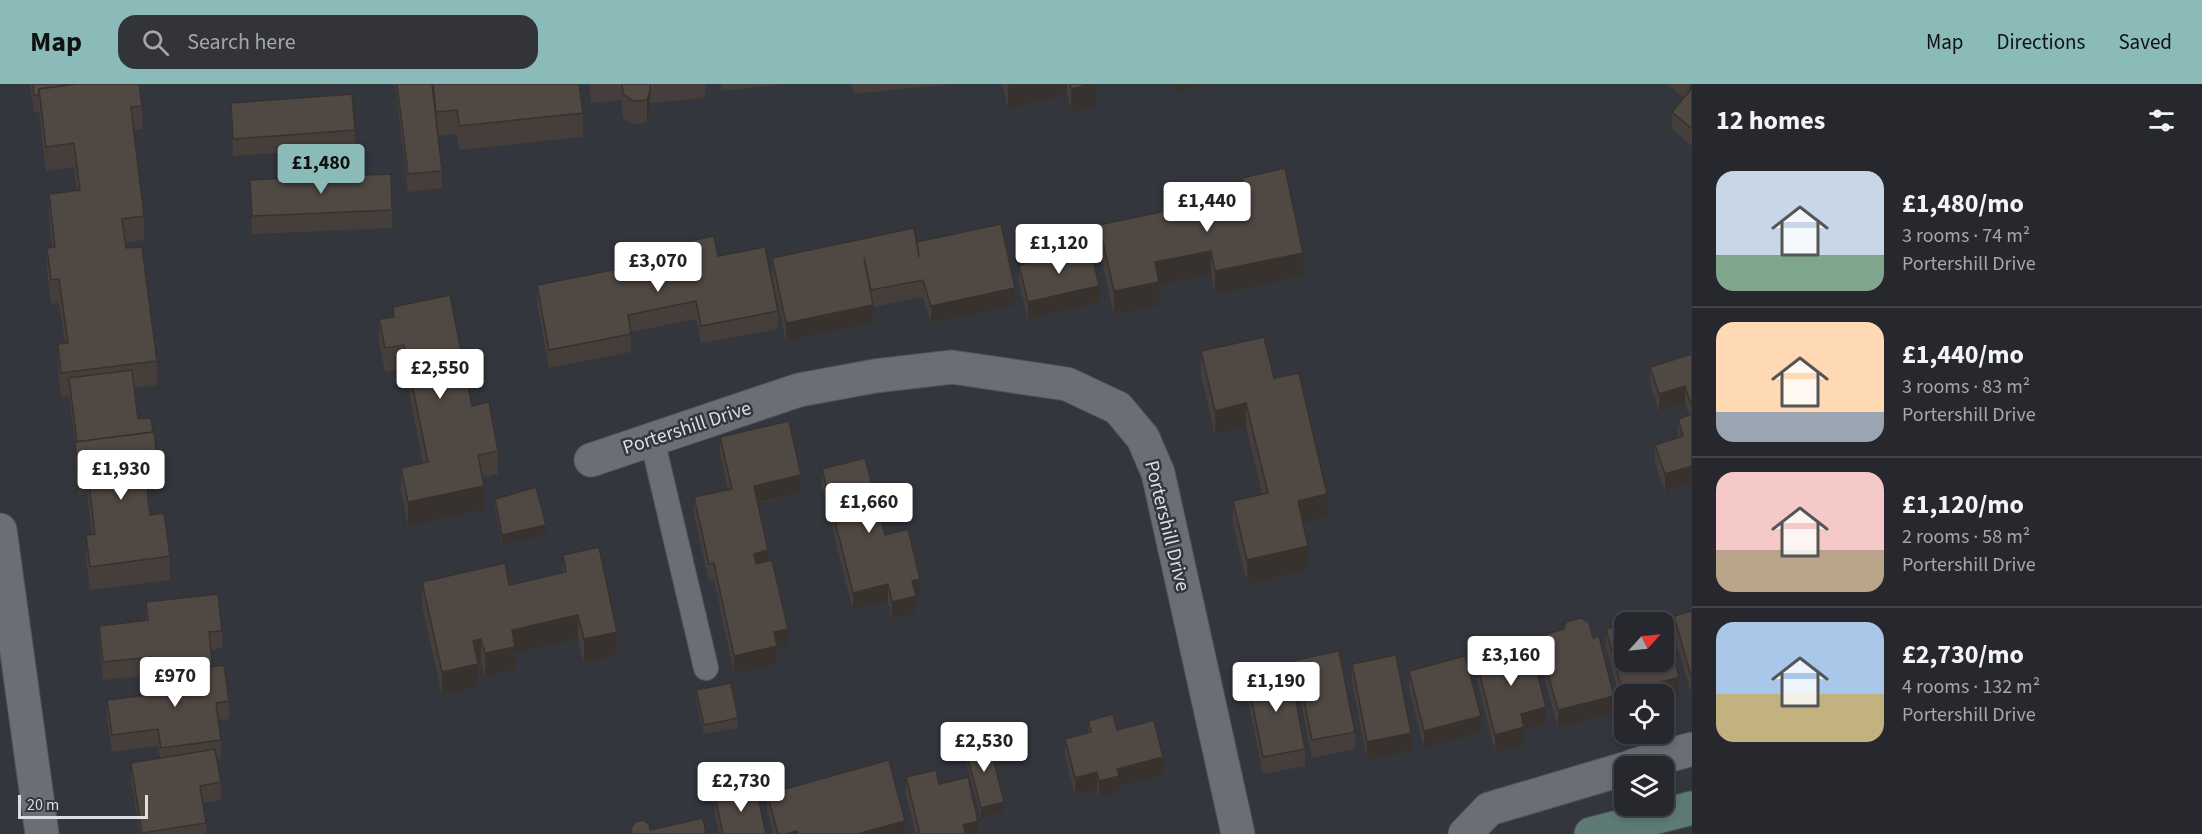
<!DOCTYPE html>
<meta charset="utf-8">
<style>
body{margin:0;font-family:"Source Sans 3",sans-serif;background:#33343a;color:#f1f3f6;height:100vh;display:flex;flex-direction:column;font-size:22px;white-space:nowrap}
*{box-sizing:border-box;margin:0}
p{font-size:20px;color:#a4a6aa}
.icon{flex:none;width:33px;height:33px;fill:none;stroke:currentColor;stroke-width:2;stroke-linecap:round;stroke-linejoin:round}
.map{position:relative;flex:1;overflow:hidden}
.sheet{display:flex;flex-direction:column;background:#27282e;width:510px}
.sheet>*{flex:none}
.needle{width:39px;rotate:63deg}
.buttons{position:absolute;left:1614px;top:528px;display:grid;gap:12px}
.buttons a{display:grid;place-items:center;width:60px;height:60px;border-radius:12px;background:#27282e;box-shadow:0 3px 9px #0003,0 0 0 2px #43444a;font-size:30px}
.scale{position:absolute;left:18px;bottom:15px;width:130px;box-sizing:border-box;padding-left:6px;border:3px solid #dcdee2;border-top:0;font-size:16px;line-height:21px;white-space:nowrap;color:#dcdee2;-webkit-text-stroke:4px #34363e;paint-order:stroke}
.price{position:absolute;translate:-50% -51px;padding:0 14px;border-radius:6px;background:#fff;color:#222;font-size:20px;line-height:39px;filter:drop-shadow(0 2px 3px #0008)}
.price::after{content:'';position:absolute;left:50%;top:36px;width:18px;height:14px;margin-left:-9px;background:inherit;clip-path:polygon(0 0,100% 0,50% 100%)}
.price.current{background:#8bbbb9;color:#111}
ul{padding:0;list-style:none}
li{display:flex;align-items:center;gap:18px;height:150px;padding:0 24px}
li+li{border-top:2px solid #43444a}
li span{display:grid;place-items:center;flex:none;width:168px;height:120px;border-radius:18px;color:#555}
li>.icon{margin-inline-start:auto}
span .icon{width:72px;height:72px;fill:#fffc;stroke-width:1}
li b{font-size:26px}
h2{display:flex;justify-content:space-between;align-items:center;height:72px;padding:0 24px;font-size:26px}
header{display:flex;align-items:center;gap:36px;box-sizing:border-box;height:84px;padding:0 30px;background:#8bbbb9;color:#111}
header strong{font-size:28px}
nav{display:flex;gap:33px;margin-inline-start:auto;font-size:21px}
.search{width:420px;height:54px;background:#33343a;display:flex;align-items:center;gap:15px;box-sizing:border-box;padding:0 21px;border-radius:18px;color:#a4a6aa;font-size:22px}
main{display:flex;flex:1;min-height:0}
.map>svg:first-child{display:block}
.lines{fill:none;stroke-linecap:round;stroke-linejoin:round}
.lane-casing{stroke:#525459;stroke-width:26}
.street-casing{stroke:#525459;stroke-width:35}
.secondary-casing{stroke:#525459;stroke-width:35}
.lane{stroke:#6c6e76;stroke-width:24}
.street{stroke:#6c6e76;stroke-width:33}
.secondary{stroke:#5e7a75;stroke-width:33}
.wall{fill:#453e3a}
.shaded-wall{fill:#38322f}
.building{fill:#504843;stroke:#38322f;stroke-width:1.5}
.labels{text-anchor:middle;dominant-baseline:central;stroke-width:5;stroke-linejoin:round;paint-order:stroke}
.street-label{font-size:20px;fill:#dcdee2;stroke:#34363e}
</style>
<header>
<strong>Map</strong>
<div class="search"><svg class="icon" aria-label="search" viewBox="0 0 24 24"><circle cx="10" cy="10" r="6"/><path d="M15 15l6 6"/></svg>Search here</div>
<nav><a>Map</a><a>Directions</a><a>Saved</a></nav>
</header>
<main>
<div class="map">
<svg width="1692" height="750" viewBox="0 0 1692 750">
<rect width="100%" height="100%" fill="#34363e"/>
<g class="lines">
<defs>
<path id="lane" d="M 652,355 L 706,584"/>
<g id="street">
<path d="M 591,376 L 799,306 L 875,292 L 952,283 L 1067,300 L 1118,324 L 1143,354 L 1158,389 L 1238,750"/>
<path d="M 0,446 L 42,750"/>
<path d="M 1632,682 L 1692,665"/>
<path d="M 1465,750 L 1489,725 L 1624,685"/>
</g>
<path id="secondary" d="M 1591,750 L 1692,724"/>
</defs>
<use href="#lane" class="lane-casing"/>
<use href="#street" class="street-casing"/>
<use href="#secondary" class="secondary-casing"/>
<use href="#lane" class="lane"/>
<use href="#street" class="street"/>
<use href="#secondary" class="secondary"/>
</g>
<g class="wall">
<path d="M 30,0 L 139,0 L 142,22 L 142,45 L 134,46 L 144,132 L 144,156 L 125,158 L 126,164 L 157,277 L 157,301 L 134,304 L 138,335 L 153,348 L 156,366 L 156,389 L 145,391 L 150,431 L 170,472 L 170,496 L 90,506 L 86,475 L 86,451 L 92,451 L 87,410 L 78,411 L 75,382 L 75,358 L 69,312 L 61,313 L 58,284 L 58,260 L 65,259 L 59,219 L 51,220 L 47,187 L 47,164 L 52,163 L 49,134 L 49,110 L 77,107 L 74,83 L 46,87 L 39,28 L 34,29 Z"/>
<path d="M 395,0 L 579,0 L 583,29 L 583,53 L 459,66 L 457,50 L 438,52 L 442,87 L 442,104 L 408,108 Z"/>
<path d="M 589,0 L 705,0 L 705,14 L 650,19 L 650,30 L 647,39 L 633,40 L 623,34 L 621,16 L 591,19 Z"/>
<path d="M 721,0 L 784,0 L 721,7 Z"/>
<path d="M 852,0 L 949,0 L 854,10 Z"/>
<path d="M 1002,0 L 1098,0 L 1096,0 L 1096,22 L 1071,28 L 1067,10 L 1008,25 Z"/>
<path d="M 1668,0 L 1692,0 L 1692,62 L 1672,45 L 1672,28 L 1684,14 Z"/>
<path d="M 231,19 L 355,46 L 355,64 L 233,72 Z"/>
<path d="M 1242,94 L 1303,192 L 1215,211 L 1211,190 L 1159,201 L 1159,222 L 1114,231 L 1099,164 L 1099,141 L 1242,110 Z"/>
<path d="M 250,96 L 392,126 L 392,144 L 252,150 Z"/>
<path d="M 685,158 L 718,172 L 778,227 L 778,245 L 701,259 L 696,235 L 631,248 L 631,268 L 549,284 L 537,218 L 537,201 L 685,172 Z"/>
<path d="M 917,165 L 1015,222 L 931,239 L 923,213 L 873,223 L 873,239 L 786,257 L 772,192 L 772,174 Z"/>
<path d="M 1019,181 L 1099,219 L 1028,235 L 1019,198 Z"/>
<path d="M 393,223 L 472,322 L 498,367 L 498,390 L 482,394 L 484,426 L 408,442 L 401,407 L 401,384 L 423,379 L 404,284 L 385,288 L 379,259 L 379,235 L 393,233 Z"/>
<path d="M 1201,267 L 1274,294 L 1327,433 L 1303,439 L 1308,486 L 1247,500 L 1233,441 L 1233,417 L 1262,410 L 1246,343 L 1215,350 L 1201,291 Z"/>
<path d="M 1692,270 L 1692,399 L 1665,408 L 1655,379 L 1655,361 L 1678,354 L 1678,335 L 1689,331 L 1685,319 L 1659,328 L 1650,300 L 1650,283 Z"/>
<path d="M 720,353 L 801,409 L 758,419 L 768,477 L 788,562 L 777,565 L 777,580 L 734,590 L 714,496 L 709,497 L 694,431 L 694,413 L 728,406 L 720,370 Z"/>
<path d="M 822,385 L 885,451 L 920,512 L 916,513 L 916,529 L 892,535 L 888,517 L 853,526 L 822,403 Z"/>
<path d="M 495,415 L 546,451 L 502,460 L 495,424 Z"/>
<path d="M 563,471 L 617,571 L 584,579 L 578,555 L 515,569 L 515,586 L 485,593 L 481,579 L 478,579 L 478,603 L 442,611 L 422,522 L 422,498 L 509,501 L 563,488 Z"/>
<path d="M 146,518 L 222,547 L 222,564 L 211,566 L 212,583 L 229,617 L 229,635 L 218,636 L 221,656 L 221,674 L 217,675 L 221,698 L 221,716 L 203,719 L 206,739 L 206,750 L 140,750 L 131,696 L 131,679 L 160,674 L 158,662 L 112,668 L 107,634 L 107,616 L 152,610 L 152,591 L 103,596 L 99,559 L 99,542 L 146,536 Z"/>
<path d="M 1692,527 L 1692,609 L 1691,610 L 1674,550 L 1674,532 Z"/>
<path d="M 1606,545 L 1679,611 L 1664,615 L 1664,610 L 1624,610 L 1624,630 L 1606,563 Z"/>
<path d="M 1544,551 L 1614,629 L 1558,644 L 1542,585 L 1542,568 L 1544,567 Z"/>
<path d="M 1476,575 L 1546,641 L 1524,646 L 1524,661 L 1495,668 L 1476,592 Z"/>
<path d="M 1296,576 L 1355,648 L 1355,665 L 1312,674 L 1296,594 Z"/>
<path d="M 1352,580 L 1411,667 L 1367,676 L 1352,598 Z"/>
<path d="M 1409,587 L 1481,649 L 1424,664 L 1409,605 Z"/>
<path d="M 1247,593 L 1305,665 L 1305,682 L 1263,690 L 1247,611 Z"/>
<path d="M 696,606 L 738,634 L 738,644 L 704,650 L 696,615 Z"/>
<path d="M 1088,637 L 1117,646 L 1163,691 L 1119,703 L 1119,709 L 1099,714 L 1097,706 L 1075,712 L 1065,672 L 1065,655 L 1088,648 Z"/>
<path d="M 964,660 L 1004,728 L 981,734 L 964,669 Z"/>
<path d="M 906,693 L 939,700 L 978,750 L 916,750 L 906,711 Z"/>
<path d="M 767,710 L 905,750 L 774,750 L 767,727 Z"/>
<path d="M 715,712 L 766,750 L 719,750 L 715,729 Z"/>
</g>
<g class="shaded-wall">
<path d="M 1013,0 L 1067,0 L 1067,10 L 1008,25 L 1008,1 Z"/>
<path d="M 1090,0 L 1098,0 L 1096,0 L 1096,22 L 1071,28 L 1071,5 Z"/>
<path d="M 1174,0 L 1206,0 L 1174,8 Z"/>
<path d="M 1689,0 L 1692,0 L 1692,14 L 1689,18 Z"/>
<path d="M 650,6 L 650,30 L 647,39 L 647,16 Z"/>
<path d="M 1211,167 L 1211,190 L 1159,201 L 1159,222 L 1114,231 L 1114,207 L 1155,178 Z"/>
<path d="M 1303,169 L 1303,192 L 1215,211 L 1215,187 Z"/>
<path d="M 1099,202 L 1099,219 L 1028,235 L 1028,218 Z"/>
<path d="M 1015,204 L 1015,222 L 931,239 L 931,222 Z"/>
<path d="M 873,221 L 873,239 L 786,257 L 786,239 Z"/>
<path d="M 1685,302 L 1685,319 L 1659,328 L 1659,310 Z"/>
<path d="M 1246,319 L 1246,343 L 1215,350 L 1215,327 Z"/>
<path d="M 1692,382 L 1692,399 L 1665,408 L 1665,390 Z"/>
<path d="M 801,391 L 801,409 L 754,419 L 754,402 Z"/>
<path d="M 484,402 L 484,426 L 408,442 L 408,418 Z"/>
<path d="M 1327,410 L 1327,433 L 1298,441 L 1298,417 Z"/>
<path d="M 546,441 L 546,451 L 502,460 L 502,451 Z"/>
<path d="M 1308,462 L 1308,486 L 1247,500 L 1247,476 Z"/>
<path d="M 768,466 L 768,484 L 754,487 L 754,470 Z"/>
<path d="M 920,495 L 920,512 L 916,513 L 916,529 L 892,535 L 892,518 L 912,497 Z"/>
<path d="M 888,500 L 888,517 L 853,526 L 853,509 Z"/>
<path d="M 578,531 L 578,555 L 515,569 L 515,586 L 485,593 L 485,569 L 512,546 Z"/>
<path d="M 788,545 L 788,562 L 777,565 L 777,580 L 734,590 L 734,572 L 774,548 Z"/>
<path d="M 617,548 L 617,571 L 584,579 L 584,555 Z"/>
<path d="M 481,555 L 481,579 L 473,581 L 473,557 Z"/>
<path d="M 478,580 L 478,603 L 442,611 L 442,588 Z"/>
<path d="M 1691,592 L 1692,592 L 1692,609 L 1691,610 Z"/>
<path d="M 1679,593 L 1679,611 L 1664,615 L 1664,610 L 1651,610 L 1651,601 Z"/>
<path d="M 1614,612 L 1614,629 L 1558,644 L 1558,626 Z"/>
<path d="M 1546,623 L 1546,641 L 1524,646 L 1524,661 L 1495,668 L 1495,651 L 1521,630 Z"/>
<path d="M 1481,632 L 1481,649 L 1424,664 L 1424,647 Z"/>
<path d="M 1411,649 L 1411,667 L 1367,676 L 1367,658 Z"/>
<path d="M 1163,673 L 1163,691 L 1119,703 L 1119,709 L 1099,714 L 1099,697 L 1117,685 Z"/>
<path d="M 1097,688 L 1097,706 L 1075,712 L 1075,694 Z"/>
<path d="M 1004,718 L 1004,728 L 981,734 L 981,724 Z"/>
<path d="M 905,737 L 905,750 L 857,750 Z"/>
<path d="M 978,737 L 978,750 L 963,750 L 963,741 Z"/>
<path d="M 797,747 L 797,750 L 785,750 Z"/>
</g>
<g class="building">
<path d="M 33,0 L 78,0 L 39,5 L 39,11 L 34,11 Z"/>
<path d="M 78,0 L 139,0 L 142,22 L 131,23 L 144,132 L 122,135 L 126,164 L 142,163 L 157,277 L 61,289 L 58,260 L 68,259 L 59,195 L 51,196 L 47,164 L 55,163 L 49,110 L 80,106 L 74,59 L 46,63 L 39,5 Z"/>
<path d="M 397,0 L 432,0 L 442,87 L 408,90 Z"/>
<path d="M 433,0 L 579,0 L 583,29 L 459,42 L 457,26 L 436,28 Z"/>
<path d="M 622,0 L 650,0 L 650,6 L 647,16 L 633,17 L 623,10 Z"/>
<path d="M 1070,0 L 1090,0 L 1071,5 Z"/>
<path d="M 1692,4 L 1692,45 L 1672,28 Z"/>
<path d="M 352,10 L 355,46 L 233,55 L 231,19 Z"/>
<path d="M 1285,84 L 1303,169 L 1215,187 L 1211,167 L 1155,178 L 1159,198 L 1114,207 L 1099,141 L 1245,110 L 1242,94 Z"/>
<path d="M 391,90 L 392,126 L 252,132 L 250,96 Z"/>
<path d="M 1001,140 L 1015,204 L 931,222 L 923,196 L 871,206 L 864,174 L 873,221 L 786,239 L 772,174 L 914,144 L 919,173 L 917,158 Z"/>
<path d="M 714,152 L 718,172 L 765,163 L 778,227 L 701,242 L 696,217 L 628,231 L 631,250 L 549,266 L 537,201 L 688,171 L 685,158 Z"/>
<path d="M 1091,165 L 1099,202 L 1028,218 L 1019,181 Z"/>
<path d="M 450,211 L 472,322 L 489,318 L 498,367 L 478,371 L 484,402 L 408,418 L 401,384 L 428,378 L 404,261 L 385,264 L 379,235 L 394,233 L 393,223 Z"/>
<path d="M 1264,253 L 1274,294 L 1299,289 L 1327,410 L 1298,417 L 1308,462 L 1247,476 L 1233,417 L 1268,409 L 1246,319 L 1215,327 L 1201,267 Z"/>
<path d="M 1692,270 L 1692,323 L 1685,302 L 1659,310 L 1650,283 Z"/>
<path d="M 132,286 L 138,335 L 151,334 L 153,348 L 77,358 L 69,294 Z"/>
<path d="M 1692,330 L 1692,382 L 1665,390 L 1655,361 L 1683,352 L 1678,335 Z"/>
<path d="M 789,337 L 801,391 L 754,402 L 768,466 L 754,470 L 756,480 L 772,476 L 788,545 L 774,548 L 777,562 L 734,572 L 714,479 L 709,480 L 694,413 L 732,405 L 720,353 Z"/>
<path d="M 154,348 L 156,366 L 143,367 L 150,431 L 164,429 L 170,472 L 90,483 L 86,451 L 95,450 L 87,386 L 78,388 L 75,358 Z"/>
<path d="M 865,374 L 885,451 L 908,445 L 920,495 L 912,497 L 916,512 L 892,518 L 888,500 L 853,509 L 822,385 Z"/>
<path d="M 536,403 L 546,441 L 502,451 L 495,415 Z"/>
<path d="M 599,463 L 617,548 L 584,555 L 578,531 L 512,546 L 515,563 L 485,569 L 481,555 L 473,557 L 478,580 L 442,588 L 422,498 L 505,479 L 509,501 L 566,488 L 563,471 Z"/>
<path d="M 218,510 L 222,547 L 209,548 L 212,577 L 153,584 L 152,573 L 103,578 L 99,542 L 148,536 L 146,518 Z"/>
<path d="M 1692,527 L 1692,592 L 1691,592 L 1674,532 Z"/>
<path d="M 1662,530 L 1679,593 L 1651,601 L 1654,610 L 1624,610 L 1624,613 L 1606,545 L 1624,540 L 1624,578 L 1664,578 L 1664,538 L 1631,538 Z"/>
<path d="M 1580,534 L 1589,538 L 1593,554 L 1599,552 L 1614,612 L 1558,626 L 1542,568 L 1547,565 L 1544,551 L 1564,545 L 1566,538 Z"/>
<path d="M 1530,561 L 1546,623 L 1521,630 L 1524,643 L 1495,651 L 1476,575 Z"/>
<path d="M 1339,567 L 1355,648 L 1312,656 L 1296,576 Z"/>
<path d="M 1396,571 L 1411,649 L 1367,658 L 1352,580 Z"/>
<path d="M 1465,572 L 1481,632 L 1424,647 L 1409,587 Z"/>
<path d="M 224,581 L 229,617 L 216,619 L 221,656 L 161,664 L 158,645 L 112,651 L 107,616 L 155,610 L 152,591 Z"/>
<path d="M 1290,585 L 1305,665 L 1263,673 L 1247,593 Z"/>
<path d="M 731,599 L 738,634 L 704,641 L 696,606 Z"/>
<path d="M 1113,630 L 1117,646 L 1154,636 L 1163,673 L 1117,685 L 1119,692 L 1099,697 L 1097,688 L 1075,694 L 1065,655 L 1091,648 L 1088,637 Z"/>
<path d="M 988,654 L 1004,718 L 981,724 L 964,660 Z"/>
<path d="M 215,665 L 221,698 L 200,702 L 206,739 L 142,749 L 131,679 Z"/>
<path d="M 889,676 L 905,737 L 857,750 L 798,750 L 797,747 L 785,750 L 778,750 L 767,710 Z"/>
<path d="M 936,686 L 939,700 L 968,693 L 978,737 L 963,741 L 966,750 L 920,750 L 906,693 Z"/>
<path d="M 756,703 L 766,750 L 723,750 L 715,712 Z"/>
<path d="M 703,734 L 706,750 L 632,750 L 631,745 L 635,738 L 643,736 L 649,740 L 650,746 Z"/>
</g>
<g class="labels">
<g class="street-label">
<text transform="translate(687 344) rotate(-18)">Portershill Drive</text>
<text transform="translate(1167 442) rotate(76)">Portershill Drive</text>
</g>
</g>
</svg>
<div class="buttons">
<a><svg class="needle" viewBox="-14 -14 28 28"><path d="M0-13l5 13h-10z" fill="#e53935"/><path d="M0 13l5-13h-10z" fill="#a4a6aa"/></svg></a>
<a><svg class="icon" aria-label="locate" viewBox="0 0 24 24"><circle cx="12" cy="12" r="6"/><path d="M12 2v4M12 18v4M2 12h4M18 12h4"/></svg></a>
<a><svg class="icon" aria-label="layers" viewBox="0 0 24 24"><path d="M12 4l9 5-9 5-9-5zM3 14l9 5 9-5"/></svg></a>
</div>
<div class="scale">20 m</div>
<b class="price current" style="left:321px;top:111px">£1,480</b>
<b class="price" style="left:1207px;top:149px">£1,440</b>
<b class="price" style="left:1059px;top:191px">£1,120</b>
<b class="price" style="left:658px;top:209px">£3,070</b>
<b class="price" style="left:440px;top:316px">£2,550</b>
<b class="price" style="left:121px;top:417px">£1,930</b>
<b class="price" style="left:869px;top:450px">£1,660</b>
<b class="price" style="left:1511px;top:603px">£3,160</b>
<b class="price" style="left:175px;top:624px">£970</b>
<b class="price" style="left:1276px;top:629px">£1,190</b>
<b class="price" style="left:984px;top:689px">£2,530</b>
<b class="price" style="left:741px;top:729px">£2,730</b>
</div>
<section class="sheet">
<h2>12 homes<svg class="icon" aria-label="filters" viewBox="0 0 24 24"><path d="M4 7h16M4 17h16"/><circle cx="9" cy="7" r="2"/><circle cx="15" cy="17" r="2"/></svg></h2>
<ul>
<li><span style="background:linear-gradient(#c9d6e8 70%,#7fa58c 0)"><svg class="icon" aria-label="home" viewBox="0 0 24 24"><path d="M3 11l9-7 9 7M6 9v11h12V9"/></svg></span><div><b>£1,480/mo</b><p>3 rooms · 74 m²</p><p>Portershill Drive</p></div></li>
<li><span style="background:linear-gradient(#ffd9b3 75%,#9aa5b1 0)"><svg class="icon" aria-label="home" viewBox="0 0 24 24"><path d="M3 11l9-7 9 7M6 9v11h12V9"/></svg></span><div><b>£1,440/mo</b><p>3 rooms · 83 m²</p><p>Portershill Drive</p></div></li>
<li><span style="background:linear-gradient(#f6c9c9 65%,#b9a48a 0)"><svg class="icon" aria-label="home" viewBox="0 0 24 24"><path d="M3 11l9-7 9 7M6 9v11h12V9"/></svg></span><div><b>£1,120/mo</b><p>2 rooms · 58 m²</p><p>Portershill Drive</p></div></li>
<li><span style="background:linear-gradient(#a9c7e8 60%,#c2b280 0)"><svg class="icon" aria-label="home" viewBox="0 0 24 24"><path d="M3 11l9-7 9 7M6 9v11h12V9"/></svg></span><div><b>£2,730/mo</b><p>4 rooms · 132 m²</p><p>Portershill Drive</p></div></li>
</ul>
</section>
</main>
